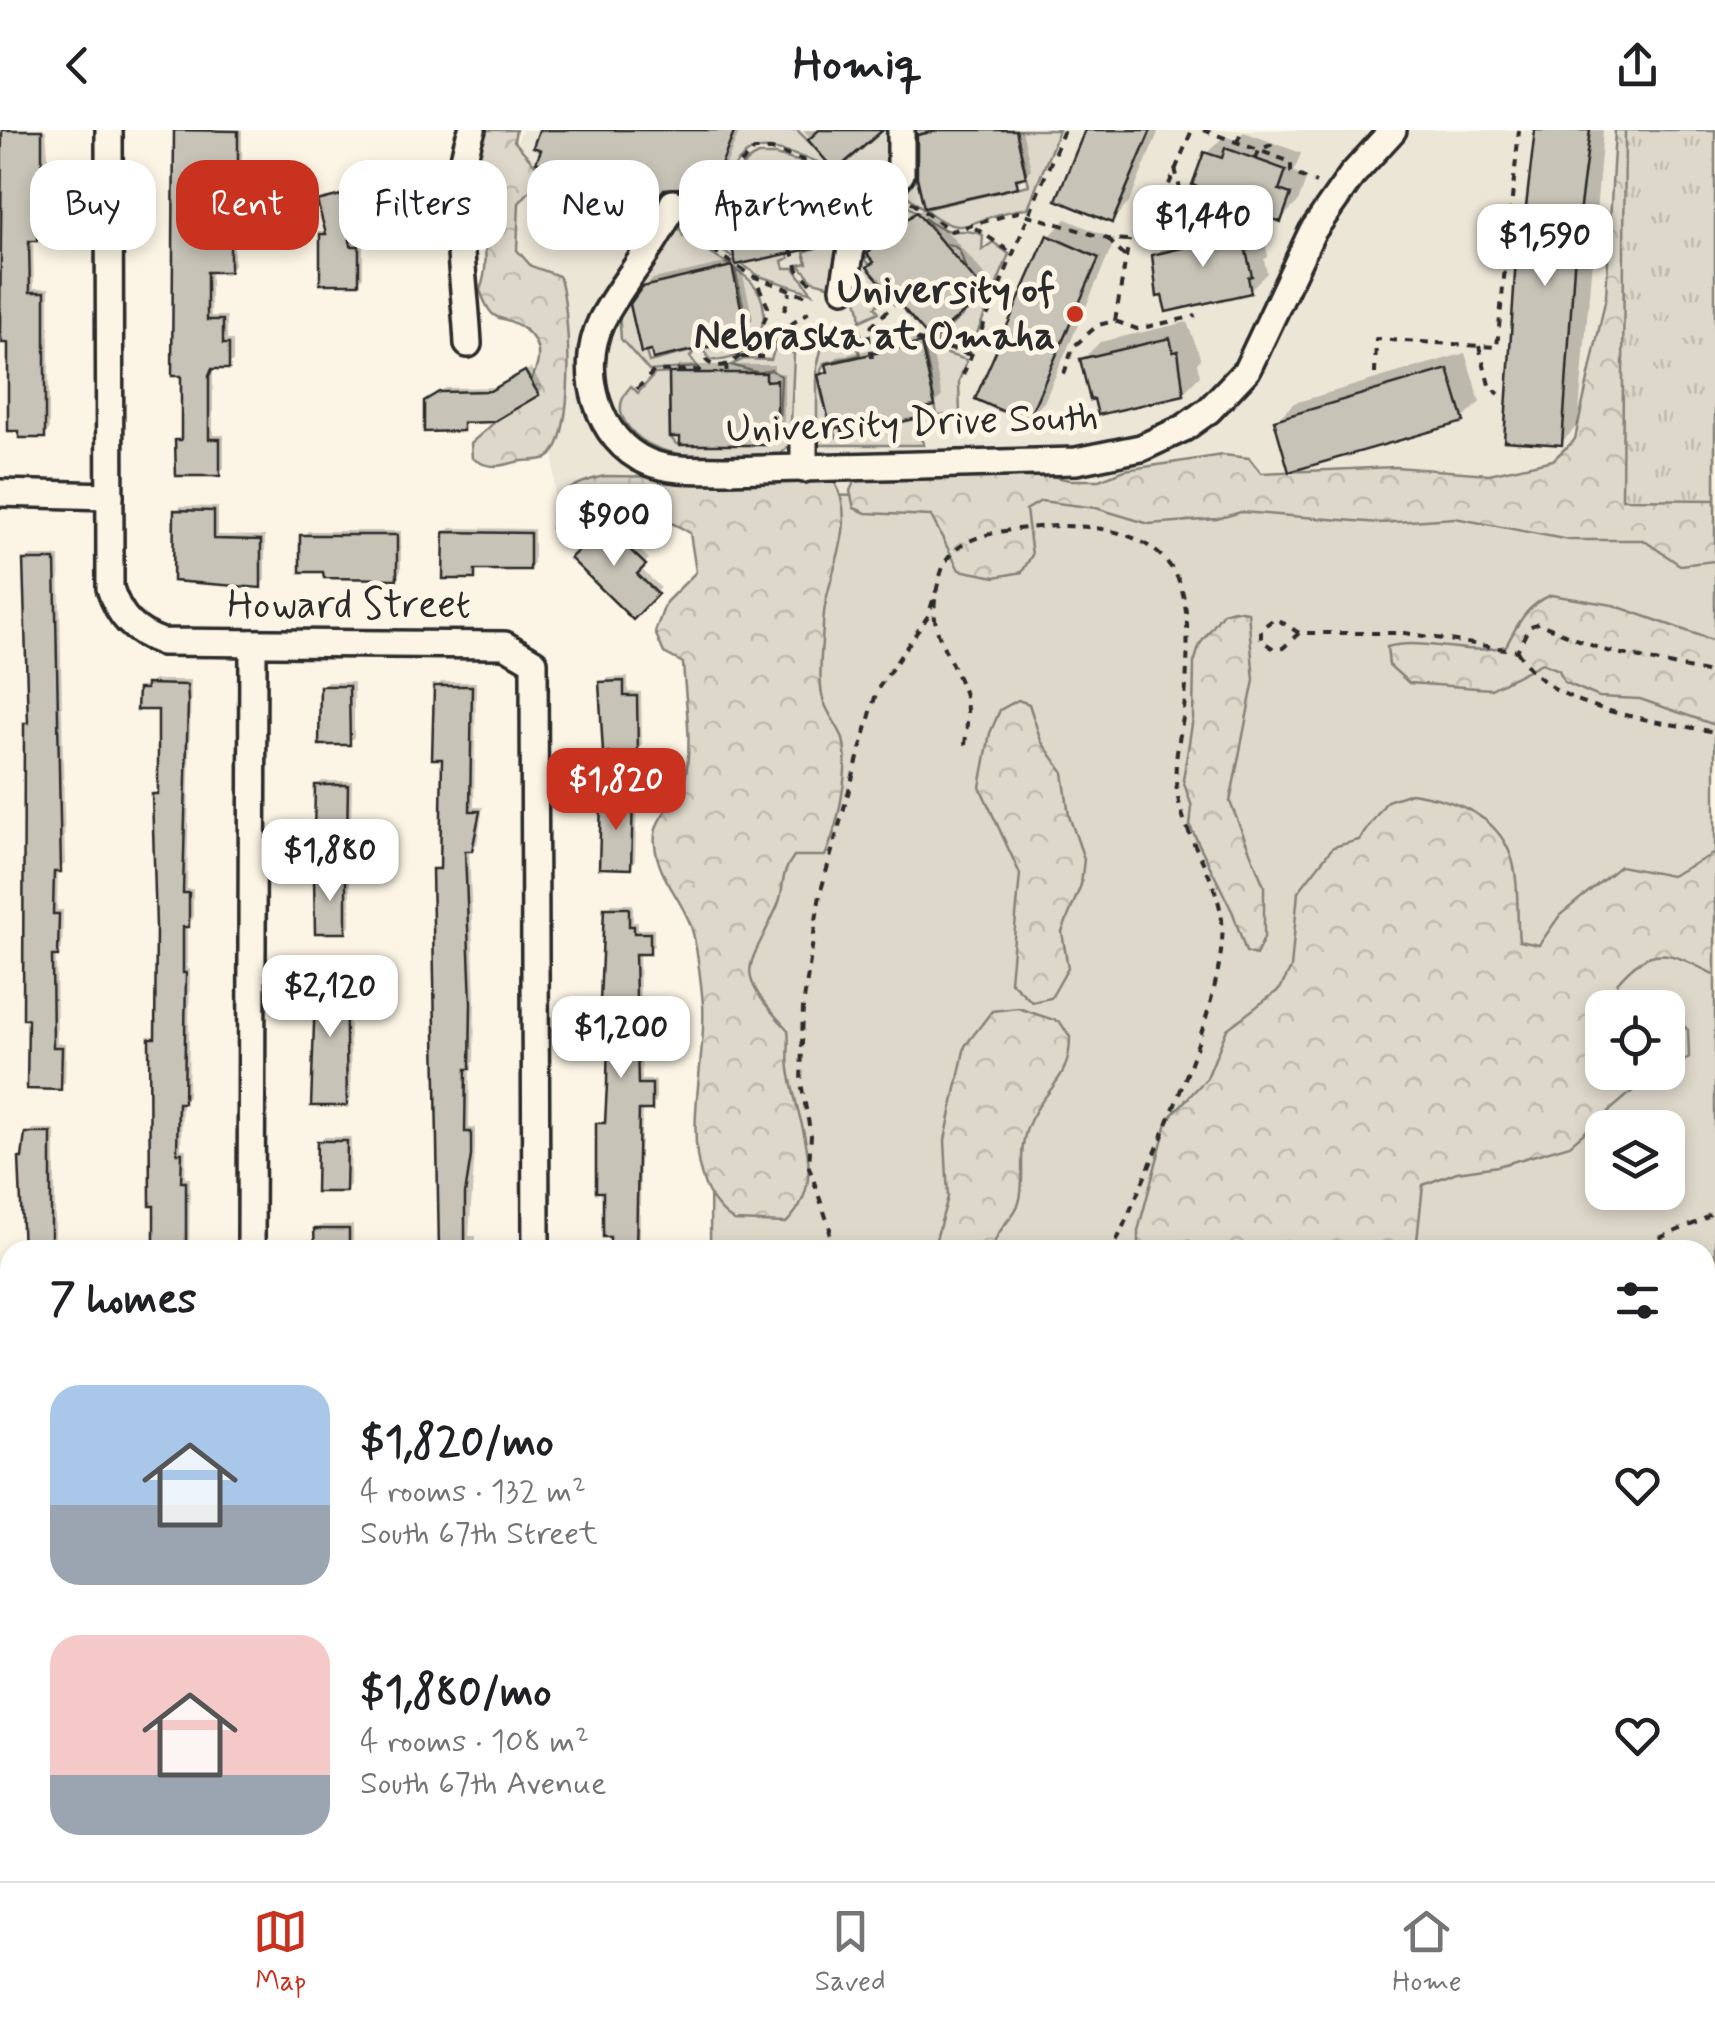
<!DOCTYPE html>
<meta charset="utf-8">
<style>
body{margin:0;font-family:Mynerve,sans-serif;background:#f2f2f2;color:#202124;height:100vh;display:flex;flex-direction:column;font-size:38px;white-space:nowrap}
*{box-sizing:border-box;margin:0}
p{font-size:32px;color:#757577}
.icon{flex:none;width:55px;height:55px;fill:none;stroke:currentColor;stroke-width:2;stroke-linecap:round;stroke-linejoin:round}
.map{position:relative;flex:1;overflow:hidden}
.side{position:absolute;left:0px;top:1110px;width:1715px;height:642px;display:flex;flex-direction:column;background:#fff;border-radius:30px 30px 0 0;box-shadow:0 5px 15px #0003}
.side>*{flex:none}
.banner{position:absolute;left:30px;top:30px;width:1000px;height:90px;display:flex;gap:20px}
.controls{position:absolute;left:1585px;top:860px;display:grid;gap:20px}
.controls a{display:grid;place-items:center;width:100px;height:100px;border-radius:20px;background:#fff;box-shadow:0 5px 15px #0003;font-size:50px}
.price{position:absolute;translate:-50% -85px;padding:0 22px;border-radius:20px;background:#fff;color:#222;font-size:32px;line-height:65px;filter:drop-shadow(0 2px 5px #0008)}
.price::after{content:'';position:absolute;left:50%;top:60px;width:30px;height:22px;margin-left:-15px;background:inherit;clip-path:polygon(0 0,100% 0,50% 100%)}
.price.selected{background:#c8321e;color:#fff}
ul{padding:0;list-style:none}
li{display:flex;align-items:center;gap:30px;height:250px;padding:0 50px}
li span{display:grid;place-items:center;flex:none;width:280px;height:200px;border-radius:30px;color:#555}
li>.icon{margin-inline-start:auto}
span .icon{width:120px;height:120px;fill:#fffc;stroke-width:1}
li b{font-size:42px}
h2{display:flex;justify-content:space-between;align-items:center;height:120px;padding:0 50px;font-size:42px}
.tag{padding:0 35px;border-radius:30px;background:#fff;box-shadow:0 5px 15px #0003;font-size:35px;line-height:90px}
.tag.selected{background:#c8321e;color:#fff}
header{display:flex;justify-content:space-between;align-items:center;height:130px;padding:0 50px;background:#fff;font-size:45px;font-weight:700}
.tabs{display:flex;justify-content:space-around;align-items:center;height:140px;border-top:2px solid #e0e0e0;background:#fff;font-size:28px;color:#757577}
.tabs a{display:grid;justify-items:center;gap:5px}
.tabs .selected{color:#c8321e}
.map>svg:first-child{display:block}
.built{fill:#ece6d7}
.grass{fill:#ded8ca;stroke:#84827a;stroke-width:2.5;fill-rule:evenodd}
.forest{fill:url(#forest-crowns);stroke:#84827a;stroke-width:2.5}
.park{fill:url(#park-tufts);stroke:#84827a;stroke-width:2.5}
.shadow{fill:#0003}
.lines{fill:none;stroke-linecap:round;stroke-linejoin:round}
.stream{stroke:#7d7b74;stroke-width:6}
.building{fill:#c8c3b7;stroke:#2b2b2b;stroke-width:2.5}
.street-casing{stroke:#2b2b2b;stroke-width:32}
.path{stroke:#2b2b2b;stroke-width:4;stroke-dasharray:8 8;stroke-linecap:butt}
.street{stroke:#fcf5e5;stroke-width:25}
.poi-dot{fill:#c8321e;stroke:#fcf5e5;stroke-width:4}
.labels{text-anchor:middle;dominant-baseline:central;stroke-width:10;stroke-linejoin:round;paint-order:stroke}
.poi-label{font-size:40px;font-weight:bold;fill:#2b2b2b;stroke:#fcf5e5;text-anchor:end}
.street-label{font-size:40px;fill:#2b2b2b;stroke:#fcf5e5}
</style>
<header><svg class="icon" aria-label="back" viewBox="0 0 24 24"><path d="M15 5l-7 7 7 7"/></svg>Homiq<svg class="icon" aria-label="share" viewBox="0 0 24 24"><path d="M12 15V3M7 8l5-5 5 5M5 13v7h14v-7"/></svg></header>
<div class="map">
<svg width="1715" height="1751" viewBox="0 0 1715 1751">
<defs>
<pattern id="forest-crowns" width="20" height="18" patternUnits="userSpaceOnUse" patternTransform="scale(2.5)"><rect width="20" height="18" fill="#ded8ca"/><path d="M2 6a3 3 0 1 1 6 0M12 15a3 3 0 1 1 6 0" fill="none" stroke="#bfbaae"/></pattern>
<pattern id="park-tufts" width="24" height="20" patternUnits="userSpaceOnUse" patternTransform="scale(2.5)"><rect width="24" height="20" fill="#ded8ca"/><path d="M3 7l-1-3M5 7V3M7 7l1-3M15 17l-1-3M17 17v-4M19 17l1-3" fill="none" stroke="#bfbaae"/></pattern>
</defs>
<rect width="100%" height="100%" fill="#fcf5e5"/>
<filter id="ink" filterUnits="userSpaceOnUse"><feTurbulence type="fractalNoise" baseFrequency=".01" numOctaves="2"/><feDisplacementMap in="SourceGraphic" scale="20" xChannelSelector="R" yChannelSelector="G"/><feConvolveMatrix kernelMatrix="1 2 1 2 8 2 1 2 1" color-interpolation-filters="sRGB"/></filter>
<g filter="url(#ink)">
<path class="built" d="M 522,0 L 1625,0 L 1620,368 L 554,366 L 554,204 L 515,172 L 508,34 Z"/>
<g class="grass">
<path d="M 735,0 L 797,0 L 836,38 C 755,12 746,0 710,84 L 698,87 Z"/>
<path d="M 883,0 L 896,0 L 886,49 L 840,38 Z"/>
<path d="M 906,0 L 940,0 L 914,5 L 909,14 L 922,69 L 928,78 L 1029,55 L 1016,0 L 1059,0 L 1028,78 C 955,88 971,120 904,63 Z"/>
<path d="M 758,25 L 775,25 L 883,54 L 835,157 L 813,151 L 799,135 L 807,133 L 804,122 L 840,110 L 827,44 L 763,51 L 743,133 L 788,123 L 789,128 L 782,131 L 784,138 L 794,138 L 812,163 L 759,146 L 701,106 C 703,95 707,96 714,88 C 734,66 728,38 758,25 Z"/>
<path d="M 893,67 L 918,83 L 865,129 L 897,167 L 890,164 L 875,177 L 879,182 L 860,191 C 862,178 856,171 854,160 C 847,117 868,98 893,67 Z"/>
<path d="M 924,88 C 952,110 960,95 983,105 L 982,120 L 993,112 L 1009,124 L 970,221 L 934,211 L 986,164 C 980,157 973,150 968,143 C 959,129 966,115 943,114 Z"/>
<path d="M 676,91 L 683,106 L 735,139 L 634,159 L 657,129 Z"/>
<path d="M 735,140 C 786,165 764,235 710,230 L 703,219 L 750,206 Z"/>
<path d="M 632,162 L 629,169 L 641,222 L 646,222 L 649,232 L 695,220 L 690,227 L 698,237 L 649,241 L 621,209 L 619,182 Z"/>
<path d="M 858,197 L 866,215 L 858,217 L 860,225 L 824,233 C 812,255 830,288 837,307 L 873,299 L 891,302 L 901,292 L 937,284 L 924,217 L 967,230 L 959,251 L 960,285 L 939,285 L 939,293 L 918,303 L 924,315 L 817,315 L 817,237 L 822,216 Z"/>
<path d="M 776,214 L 794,224 L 790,315 L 780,324 C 734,324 654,340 625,292 C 617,279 621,267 631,256 L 638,263 L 655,244 L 675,243 L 674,251 L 669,251 L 670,306 L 676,314 L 778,313 L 781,246 L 771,240 L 759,243 L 731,235 L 744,229 L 771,230 Z"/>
<path d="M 714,365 L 1715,370 L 1715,1636 L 1705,1639 L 1705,1120 L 710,1120 ZM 1602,878 L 1668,878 L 1668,942 L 1602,942 ZM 1602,998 L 1668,998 L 1668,1062 L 1602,1062 Z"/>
<path d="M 708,1743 L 1500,1743 L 1488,1751 L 708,1751 Z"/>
</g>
<g class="forest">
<path d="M 486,0 L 516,0 L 514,11 L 537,37 L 537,53 L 519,73 L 517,120 L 531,136 L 559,146 C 570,172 577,312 547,328 C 540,331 525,330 516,332 C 498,337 488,339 472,328 L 471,313 C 495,292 569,235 524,199 C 501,181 494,200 480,160 C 499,113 461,59 486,0 Z"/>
<path d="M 1615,0 L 1657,0 L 1715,286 L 1715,431 L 1680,435 L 1643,410 L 1569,410 L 1455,388 L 1380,393 L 1241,382 L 1217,389 L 1149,394 L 1096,378 L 1041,371 L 1026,380 L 1032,425 L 1022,442 L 995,447 L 959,440 L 931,386 L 866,383 L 854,378 L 850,361 L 854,352 L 875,346 L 1023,340 L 1069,350 L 1099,350 L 1125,340 L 1223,325 L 1249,328 L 1261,343 L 1395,337 L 1489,344 L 1553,330 L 1575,309 L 1606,167 Z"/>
<path d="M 605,346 L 833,349 C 862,398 824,444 823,496 C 822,518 818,544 822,565 C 825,581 836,592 842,606 C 852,634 837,700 825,726 L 794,726 C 778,747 786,758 777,777 C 748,843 731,838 788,900 C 790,913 787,926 789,939 C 796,992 831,1049 786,1093 L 734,1091 C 668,1046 708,941 703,874 C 701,854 697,808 689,791 C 678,764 658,746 655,715 C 651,685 679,674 685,648 C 693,614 685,568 683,533 L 664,523 L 655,502 L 666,472 L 696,442 L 690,403 C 642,372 617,396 568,408 L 552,399 C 552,363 573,353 605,346 Z"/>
<path d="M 1551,465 L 1613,475 L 1715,511 L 1715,595 L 1640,569 L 1599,567 L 1564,552 L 1559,540 L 1542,533 L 1491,559 L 1409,553 L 1389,535 L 1387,517 C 1426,507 1466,527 1506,516 C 1518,493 1526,476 1551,465 Z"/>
<path d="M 1234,480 L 1248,482 L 1254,550 L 1230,672 L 1264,756 L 1264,808 L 1256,825 L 1246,822 L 1233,783 L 1190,696 L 1192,677 L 1183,650 L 1193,588 L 1194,533 L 1200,514 L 1223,483 Z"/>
<path d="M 1018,570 L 1029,574 L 1041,611 L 1063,642 L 1069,686 L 1084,729 L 1081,755 L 1062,802 L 1068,838 L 1051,868 L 1032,872 L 1010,851 L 1020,744 L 980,657 L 990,603 L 1000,580 Z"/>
<path d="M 1411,663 C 1451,669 1496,683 1511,726 C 1520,751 1516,786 1519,811 L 1539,815 L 1560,785 L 1620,736 L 1671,746 L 1715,723 L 1715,845 C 1671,823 1653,810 1617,853 L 1624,877 L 1602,878 L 1602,942 L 1668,942 L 1668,888 L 1676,888 L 1688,900 L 1689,927 L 1672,941 L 1636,958 L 1570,1015 L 1498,1036 L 1457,1042 L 1423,1055 L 1416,1120 L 1138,1120 L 1138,1101 L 1168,989 L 1207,948 L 1227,899 L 1280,859 L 1291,838 L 1298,762 L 1333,717 L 1359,710 L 1387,671 Z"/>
<path d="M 1018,878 L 1060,892 L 1070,907 C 1070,950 1048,955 1031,989 C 1015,1020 1027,1047 1019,1073 C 1013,1090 994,1101 993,1120 L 933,1120 L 948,1067 L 945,1010 L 965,916 L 992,881 Z"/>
<path d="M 1171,1743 L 1178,1751 L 974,1751 L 967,1743 Z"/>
</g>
<g class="park">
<path d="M 1625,0 L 1715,0 L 1715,370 L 1622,369 Z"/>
<path d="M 1715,1636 L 1715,1751 L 1489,1751 L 1500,1742 L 1705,1742 L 1705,1639 Z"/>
</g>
<g class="shadow">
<path d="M 0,0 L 46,0 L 51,64 L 41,69 L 41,103 L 33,108 L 34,158 L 49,158 L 49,300 L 44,305 L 11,211 L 0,199 L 4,8 L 0,8 Z"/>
<path d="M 176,0 L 242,0 L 242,32 L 237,37 L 205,38 L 205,74 L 217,74 L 217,94 L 234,94 L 234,135 L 229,140 L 211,140 L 211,186 L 227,186 L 227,210 L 233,210 L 233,232 L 213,239 L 213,305 L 224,305 L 224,338 L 219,343 L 178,311 L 184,305 L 183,243 L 174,243 Z"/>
<path d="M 542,0 L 740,0 L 713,67 L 702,78 L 679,55 L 593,38 L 584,47 L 544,19 Z"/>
<path d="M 803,0 L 864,0 L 829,30 Z"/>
<path d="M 1022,0 L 1031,39 L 1017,54 L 920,6 L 928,0 Z"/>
<path d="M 1088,0 L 1159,0 L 1129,73 L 1112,90 Z"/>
<path d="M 1537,0 L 1603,0 L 1578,295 L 1561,313 L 1519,129 L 1523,124 Z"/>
<path d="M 1244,2 L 1301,23 L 1294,42 L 1307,47 L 1298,72 L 1281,89 L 1271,86 L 1260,91 L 1268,126 L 1264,130 L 1267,143 L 1250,160 L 1155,126 L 1172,108 L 1195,103 L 1208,91 L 1240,84 L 1214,60 L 1207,23 L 1224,6 L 1236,10 Z"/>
<path d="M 833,34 L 845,89 L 843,102 L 834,110 L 740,132 L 753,189 L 736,207 L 644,158 L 653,149 L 738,130 L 723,65 L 731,57 Z"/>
<path d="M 346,61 L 355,112 L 363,112 L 363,147 L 358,152 L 322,105 L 327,100 L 320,72 Z"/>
<path d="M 925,76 L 985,145 L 979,151 L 986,159 L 929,208 L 942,266 L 926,284 L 821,246 L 837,227 L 930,206 L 877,131 L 878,116 Z"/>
<path d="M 1066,89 L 1115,110 L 1044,272 L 1027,289 L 1049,107 Z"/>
<path d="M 1187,192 L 1201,229 L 1197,233 L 1200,246 L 1183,263 L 1083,229 L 1100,212 Z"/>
<path d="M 1465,223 L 1480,272 L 1462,290 L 1277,290 L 1294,273 Z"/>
<path d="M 680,235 L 774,235 L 774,244 L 784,243 L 784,296 L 766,312 L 682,304 L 672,244 Z"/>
<path d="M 531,238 L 543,258 L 538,263 L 467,290 L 462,298 L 432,266 L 446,258 L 497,257 Z"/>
<path d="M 181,376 L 218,377 L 218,405 L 265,406 L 265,450 L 260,455 L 176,381 Z"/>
<path d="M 605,386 L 649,429 L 640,438 L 661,458 L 633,486 L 580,411 Z"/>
<path d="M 451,398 L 534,399 L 534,433 L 529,438 L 479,437 L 474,447 L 446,403 Z"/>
<path d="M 308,401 L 401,401 L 401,441 L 396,446 L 303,406 Z"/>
<path d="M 31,426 L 59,426 L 65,734 L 58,739 L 57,780 L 63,780 L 62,819 L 56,825 L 57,913 L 66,913 L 65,952 L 60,957 L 30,956 L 26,431 Z"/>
<path d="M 628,547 L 628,562 L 641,562 L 642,616 L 637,621 L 602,553 L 607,548 Z"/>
<path d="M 154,550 L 191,550 L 187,759 L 193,759 L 193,789 L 187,794 L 187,839 L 190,839 L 188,966 L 182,972 L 181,1019 L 186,1019 L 185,1048 L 190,1048 L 189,1120 L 155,1120 L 152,909 L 157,903 L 154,715 L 160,578 L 140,560 Z"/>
<path d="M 327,552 L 354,552 L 354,607 L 349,612 L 322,557 Z"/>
<path d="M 441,552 L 476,552 L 474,677 L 483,677 L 477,714 L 469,719 L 475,866 L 474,931 L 470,936 L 469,998 L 475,998 L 475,1019 L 469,1106 L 476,1106 L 476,1120 L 441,1120 L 435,740 L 442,735 L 444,627 L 436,557 Z"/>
<path d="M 322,651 L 352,651 L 351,701 L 346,706 L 317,656 Z"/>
<path d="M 608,664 L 637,664 L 635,731 L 630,736 L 603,669 Z"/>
<path d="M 322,742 L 350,742 L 350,796 L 345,801 L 317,747 Z"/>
<path d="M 612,774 L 633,774 L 633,792 L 638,792 L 638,799 L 654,799 L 654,816 L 639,821 L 642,950 L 656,950 L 656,972 L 643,978 L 640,1022 L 640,1112 L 645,1112 L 646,1120 L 610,1120 L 599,994 L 608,989 L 610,894 L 602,894 L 602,810 L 607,805 L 606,780 Z"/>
<path d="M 349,835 L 351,968 L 346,973 L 318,841 L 323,836 Z"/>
<path d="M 33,999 L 55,999 L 55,1120 L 24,1120 L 25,1025 L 28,1004 Z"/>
<path d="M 324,1007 L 351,1007 L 350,1055 L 345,1060 L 319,1012 Z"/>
<path d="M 322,1095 L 353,1095 L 353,1120 L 317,1120 L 317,1100 Z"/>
<path d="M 586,1743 L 610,1743 L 610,1751 L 577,1751 Z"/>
</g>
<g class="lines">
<path class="stream" d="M 698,108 L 702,94"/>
</g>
<g class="building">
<path d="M 2,0 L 42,0 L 42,36 L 47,36 L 47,72 L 37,72 L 37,111 L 29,111 L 30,162 L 45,162 L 45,308 L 19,308 L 19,301 L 8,301 L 8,213 L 2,213 L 0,201 Z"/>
<path d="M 174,0 L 238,1 L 238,40 L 201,40 L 201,78 L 213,78 L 213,98 L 230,98 L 230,142 L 207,142 L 207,190 L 223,190 L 223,214 L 229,214 L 229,239 L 212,239 L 209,246 L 209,309 L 220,309 L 220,346 L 176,346 L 175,310 L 181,310 L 181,246 L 172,246 Z"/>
<path d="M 539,0 L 735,0 L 702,83 L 688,78 L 687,64 L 679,58 L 664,59 L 658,67 L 589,40 L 585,50 L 536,32 L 541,20 L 533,17 Z"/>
<path d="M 819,0 L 883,0 L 835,41 L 808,10 Z"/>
<path d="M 941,0 L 1016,0 L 1026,47 L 1016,49 L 1018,57 L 924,78 L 917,47 L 917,5 Z"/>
<path d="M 1085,0 L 1151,0 L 1112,93 L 1056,70 Z"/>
<path d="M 1535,0 L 1590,0 L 1576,106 L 1562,315 L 1504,311 L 1516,128 L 1520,128 Z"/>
<path d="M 1225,18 L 1286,40 L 1279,60 L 1291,64 L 1281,92 L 1267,87 L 1264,95 L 1206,75 L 1211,62 L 1192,55 L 1204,22 L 1222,28 Z"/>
<path d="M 825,41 L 838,98 L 836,113 L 736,135 L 720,64 Z"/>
<path d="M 341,65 L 351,116 L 359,116 L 359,154 L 320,154 L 320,104 L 326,104 L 317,71 Z"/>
<path d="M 916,82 L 979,155 L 973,160 L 980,169 L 931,210 L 867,137 L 874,132 L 867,124 Z"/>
<path d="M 1240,96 L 1252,146 L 1248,147 L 1251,163 L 1166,182 L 1162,166 L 1157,167 L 1152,125 L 1190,116 L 1188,107 Z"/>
<path d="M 1047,105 L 1099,128 L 1027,292 L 975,269 Z"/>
<path d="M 732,136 L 746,200 L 736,202 L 738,210 L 653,229 L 651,221 L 641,223 L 630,174 L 642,157 Z"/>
<path d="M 1170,208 L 1173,222 L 1178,221 L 1184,265 L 1098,285 L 1094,269 L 1090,270 L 1080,229 Z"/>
<path d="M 921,213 L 935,276 L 925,278 L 927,286 L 843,305 L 841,297 L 831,299 L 818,245 L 828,242 L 826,234 Z"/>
<path d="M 1448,239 L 1464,292 L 1289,342 L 1274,290 Z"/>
<path d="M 525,241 L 539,265 L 493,292 L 463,293 L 463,301 L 424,302 L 424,271 L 439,262 L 490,261 Z"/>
<path d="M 669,243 L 766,243 L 766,251 L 777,250 L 777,307 L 767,307 L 767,315 L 680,315 L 680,307 L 670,307 Z"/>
<path d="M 174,380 L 214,381 L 214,409 L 261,410 L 261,458 L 173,451 Z"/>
<path d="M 598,389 L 646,435 L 637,444 L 658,464 L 633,490 L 570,428 L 582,417 L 576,411 Z"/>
<path d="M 444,402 L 530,403 L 530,440 L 475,440 L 475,449 L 443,449 Z"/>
<path d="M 300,405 L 397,405 L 397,449 L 324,448 L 323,442 L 300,442 Z"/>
<path d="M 23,430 L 55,430 L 61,742 L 54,742 L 53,784 L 59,784 L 58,826 L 52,826 L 53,917 L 62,917 L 61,960 L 27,959 L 28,889 L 23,889 L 24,593 L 28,593 Z"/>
<path d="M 624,551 L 624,566 L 637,566 L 638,623 L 603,623 L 599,552 Z"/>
<path d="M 146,554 L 187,555 L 188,571 L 183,763 L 189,763 L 189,797 L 183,797 L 183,843 L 186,843 L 184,973 L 178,973 L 177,1023 L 182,1023 L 181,1052 L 186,1052 L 186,1120 L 154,1120 L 154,1076 L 150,1076 L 149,908 L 155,908 L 156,797 L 152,664 L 158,664 L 158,580 L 137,580 L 138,559 L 146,559 Z"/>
<path d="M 320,556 L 349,556 L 350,615 L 319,615 Z"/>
<path d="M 434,556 L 472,556 L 470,681 L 480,681 L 472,721 L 465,721 L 471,873 L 470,939 L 466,939 L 465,1002 L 471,1002 L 471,1026 L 465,1064 L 465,1120 L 439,1120 L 432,739 L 440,739 L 442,629 L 432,629 Z"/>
<path d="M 315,655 L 348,655 L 347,709 L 314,708 Z"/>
<path d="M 601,668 L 633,668 L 631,739 L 599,738 Z"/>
<path d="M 314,746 L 346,746 L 346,803 L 315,803 Z"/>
<path d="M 604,778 L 629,778 L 629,796 L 634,796 L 634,803 L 650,803 L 650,824 L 635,824 L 638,954 L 652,954 L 652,980 L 639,980 L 636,1120 L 610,1120 L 610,1107 L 603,1107 L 603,1062 L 596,1062 L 596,993 L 605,993 L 607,954 L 608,896 L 599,896 Z"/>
<path d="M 345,839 L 347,976 L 311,976 L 316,840 Z"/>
<path d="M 25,1003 L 51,1003 L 51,1120 L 23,1120 L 19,1028 L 22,1028 Z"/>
<path d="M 317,1011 L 347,1011 L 346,1062 L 316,1062 Z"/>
<path d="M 314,1099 L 349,1099 L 349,1120 L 315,1120 Z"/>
</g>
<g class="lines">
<defs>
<g id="street">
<path d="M 109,0 L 110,458 C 119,487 134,502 162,512 L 505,515 L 534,532 L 536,1120"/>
<path d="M 673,73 C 656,118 622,150 601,192 C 578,240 597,311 648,332 C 672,342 701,339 726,340 L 1076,331 L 1141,318 L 1184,298 L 1209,280 L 1247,240 L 1312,102 L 1352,45 L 1393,0"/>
<path d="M 844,158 L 854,102 L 901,44 L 901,0"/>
<path d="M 468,214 C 465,146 448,65 472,0"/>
<path d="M 804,305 L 804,339"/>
<path d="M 0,363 L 110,366"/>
<path d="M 251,1120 L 253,513"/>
<path d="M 1705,1697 L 1715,1692"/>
<path d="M 0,1716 L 10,1716"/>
<path d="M 690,1742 L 691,1751"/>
<path d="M 23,1751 L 23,1742"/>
<path d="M 361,1751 L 361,1742"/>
<path d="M 1622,1751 L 1635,1742"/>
</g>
</defs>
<use href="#street" class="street-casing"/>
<g class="path">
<path d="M 1203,0 L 1291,32 L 1291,42 L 1316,53"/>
<path d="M 1237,12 L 1242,0"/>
<path d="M 1256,29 L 1259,20 L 1273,14"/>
<path d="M 1175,38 L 1190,101"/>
<path d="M 1164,65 L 1209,66"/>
<path d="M 911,72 L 951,101 L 1018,82 L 1108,109 L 1129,110 L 1157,83 L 1192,0"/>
<path d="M 694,87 L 702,91 L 712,86 L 733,41 L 754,20 L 771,20 L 837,41 L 870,46"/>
<path d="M 975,98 L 1012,123"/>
<path d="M 685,103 L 752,146 L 807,166"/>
<path d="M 1108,109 L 1125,127"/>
<path d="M 791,119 L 798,140 L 816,158"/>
<path d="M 784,181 L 790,162"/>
<path d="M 1115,191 L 1129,110"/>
<path d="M 870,196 L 971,225"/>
<path d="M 777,204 L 809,182"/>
<path d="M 761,205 L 796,218"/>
<path d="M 698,215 C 715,267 764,210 768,177 L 756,150"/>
<path d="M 1479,216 L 1489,255 L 1499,264"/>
<path d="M 771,219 L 781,192"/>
<path d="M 741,227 L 763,227"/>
<path d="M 872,228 L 868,200 L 899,169"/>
<path d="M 726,233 L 727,246"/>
<path d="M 1064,244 L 1073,217 L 1098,195 L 1115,191 L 1137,199 L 1196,186"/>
<path d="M 1375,244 L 1376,209 L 1497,217 L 1519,0"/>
<path d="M 963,245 L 1064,0"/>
<path d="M 637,259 L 654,241 L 699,240 L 707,232"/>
<path d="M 1299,503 L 1283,518 L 1274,519 L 1261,510 L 1261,499 L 1275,488 L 1299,503 L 1405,503 L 1517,521 L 1529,497 L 1538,493 L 1603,520 L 1715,544"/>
<path d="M 1517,521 C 1553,583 1651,589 1715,602"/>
<path d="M 965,615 C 967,597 969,579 964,562 C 946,512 922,501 942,440 C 952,409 990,403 1017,399 C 1070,393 1145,391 1176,445 C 1193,474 1187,547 1184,580 C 1182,598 1177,615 1176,633 C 1172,697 1210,727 1221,783 C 1235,858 1144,1046 1113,1120"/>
<path d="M 827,1120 L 830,1099 L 809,1037 L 811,1005 L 801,953 L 803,877 L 820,764 L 877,560 L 928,486 L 936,461"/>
<path d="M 1630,1120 L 1703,1090 L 1715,1080"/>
<path d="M 1705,1147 L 1715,1144"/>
<path d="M 1705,1434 L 1715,1429"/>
<path d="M 1705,1654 L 1715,1650"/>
<path d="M 910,1742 L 912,1751"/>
<path d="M 1038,1742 L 1043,1751"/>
<path d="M 1279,1751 L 1289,1742"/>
<path d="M 1530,1751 L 1543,1742"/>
</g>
<use href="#street" class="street"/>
</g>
</g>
<circle class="poi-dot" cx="1075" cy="184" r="10"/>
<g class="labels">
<g class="poi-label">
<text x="1055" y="161">University of<tspan x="1055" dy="46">Nebraska at Omaha</tspan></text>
</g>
<g class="street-label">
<text transform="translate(912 294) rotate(-2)">University Drive South</text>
<text x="349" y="476">Howard Street</text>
</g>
</g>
</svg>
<div class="controls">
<a><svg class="icon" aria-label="locate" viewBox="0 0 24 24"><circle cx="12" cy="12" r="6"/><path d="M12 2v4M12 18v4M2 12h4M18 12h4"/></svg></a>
<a><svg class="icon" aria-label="layers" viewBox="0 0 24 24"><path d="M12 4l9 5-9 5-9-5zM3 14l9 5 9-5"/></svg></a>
</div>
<b class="price" style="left:1203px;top:140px">$1,440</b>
<b class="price" style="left:1545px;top:159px">$1,590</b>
<b class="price" style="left:614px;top:439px">$900</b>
<b class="price selected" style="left:616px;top:703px">$1,820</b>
<b class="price" style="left:330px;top:774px">$1,880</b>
<b class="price" style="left:330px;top:910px">$2,120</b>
<b class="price" style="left:621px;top:951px">$1,200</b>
<div class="banner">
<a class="tag">Buy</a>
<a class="tag selected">Rent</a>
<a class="tag">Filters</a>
<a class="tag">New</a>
<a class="tag">Apartment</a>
</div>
<section class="side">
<h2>7 homes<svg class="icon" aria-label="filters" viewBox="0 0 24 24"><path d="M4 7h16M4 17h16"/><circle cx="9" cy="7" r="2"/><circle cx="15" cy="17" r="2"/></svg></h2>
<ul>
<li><span style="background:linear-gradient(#a9c7e8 60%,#9aa5b1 0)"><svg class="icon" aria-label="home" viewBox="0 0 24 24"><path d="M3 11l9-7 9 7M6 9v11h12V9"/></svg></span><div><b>$1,820/mo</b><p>4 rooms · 132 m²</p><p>South 67th Street</p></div><svg class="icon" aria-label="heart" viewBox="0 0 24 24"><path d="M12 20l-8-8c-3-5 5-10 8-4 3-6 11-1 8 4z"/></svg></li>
<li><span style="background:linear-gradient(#f6c9c9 70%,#9aa5b1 0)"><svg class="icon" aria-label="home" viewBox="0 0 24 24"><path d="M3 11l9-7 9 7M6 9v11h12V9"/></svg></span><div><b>$1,880/mo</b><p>4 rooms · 108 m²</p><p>South 67th Avenue</p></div><svg class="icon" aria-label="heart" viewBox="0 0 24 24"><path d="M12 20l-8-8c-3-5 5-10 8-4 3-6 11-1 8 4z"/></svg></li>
</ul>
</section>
</div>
<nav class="tabs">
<a class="selected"><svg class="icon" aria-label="map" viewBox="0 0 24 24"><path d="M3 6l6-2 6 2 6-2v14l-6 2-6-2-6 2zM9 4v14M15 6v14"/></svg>Map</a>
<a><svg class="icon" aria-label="saved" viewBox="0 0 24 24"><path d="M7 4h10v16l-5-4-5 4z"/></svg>Saved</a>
<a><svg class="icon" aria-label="home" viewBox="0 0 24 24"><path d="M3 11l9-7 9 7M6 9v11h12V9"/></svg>Home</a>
</nav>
